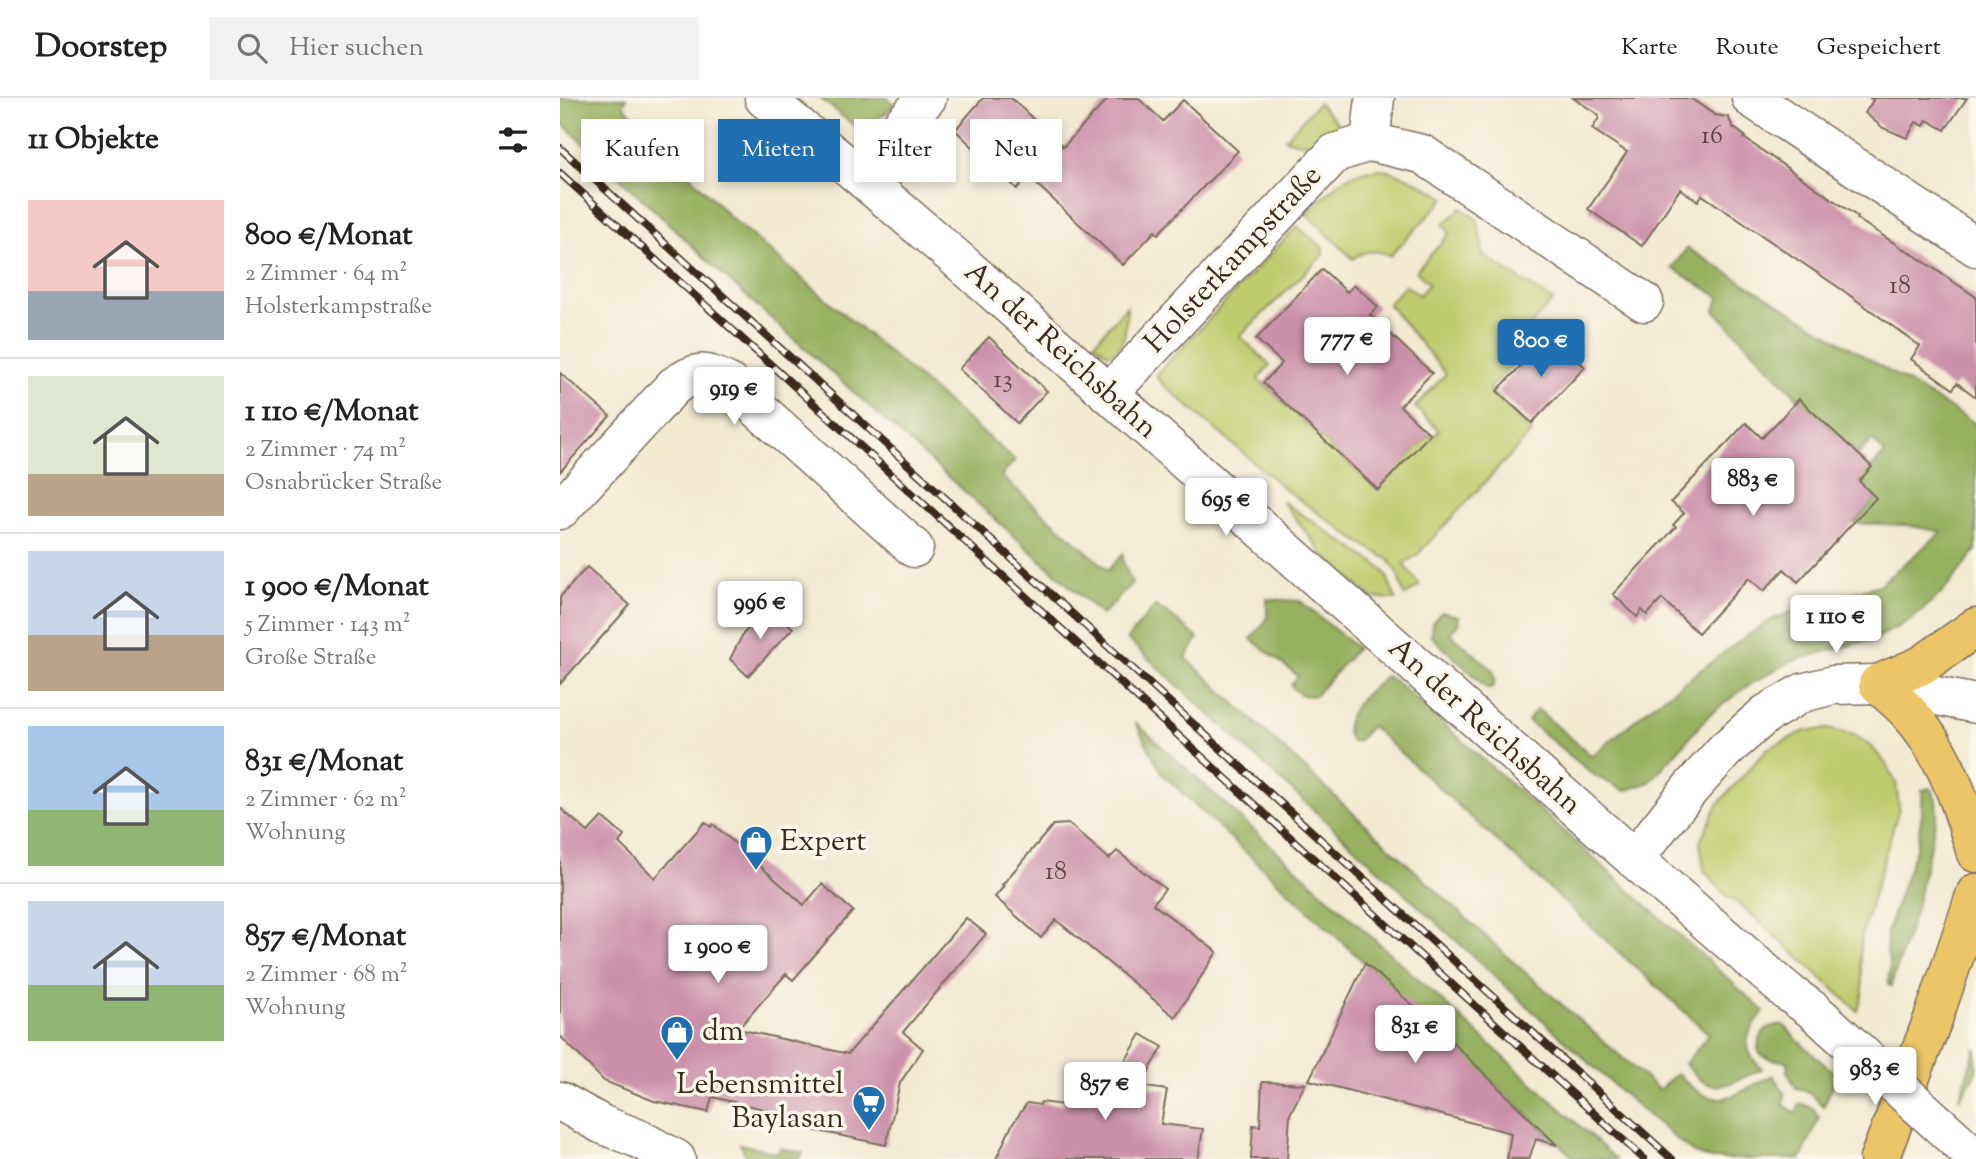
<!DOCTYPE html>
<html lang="de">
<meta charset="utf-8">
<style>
body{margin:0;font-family:"Sorts Mill Goudy",serif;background:#f2f2f2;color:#222;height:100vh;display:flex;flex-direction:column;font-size:26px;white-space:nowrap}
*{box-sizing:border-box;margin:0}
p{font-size:23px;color:#767676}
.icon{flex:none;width:38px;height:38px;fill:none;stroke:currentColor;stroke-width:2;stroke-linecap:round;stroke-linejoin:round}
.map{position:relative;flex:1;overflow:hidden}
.side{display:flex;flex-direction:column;background:#fff;width:560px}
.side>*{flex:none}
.top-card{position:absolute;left:21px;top:21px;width:665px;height:63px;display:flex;gap:14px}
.price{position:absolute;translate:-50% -60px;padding:0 16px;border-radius:7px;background:#fff;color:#222;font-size:23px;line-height:46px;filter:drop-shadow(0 2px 4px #0008)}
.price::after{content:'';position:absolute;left:50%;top:42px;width:21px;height:16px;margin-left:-10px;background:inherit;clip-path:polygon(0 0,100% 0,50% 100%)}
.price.active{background:#1f6fb2;color:#fff}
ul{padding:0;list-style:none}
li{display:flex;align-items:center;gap:21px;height:175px;padding:0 28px}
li+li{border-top:2px solid #e0e0e0}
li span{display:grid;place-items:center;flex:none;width:196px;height:140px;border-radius:0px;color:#555}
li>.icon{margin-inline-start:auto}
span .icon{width:84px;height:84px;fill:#fffc;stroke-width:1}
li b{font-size:30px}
h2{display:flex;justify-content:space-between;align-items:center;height:84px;padding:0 28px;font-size:30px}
.chip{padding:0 24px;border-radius:0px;background:#fff;box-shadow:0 4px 10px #0003;font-size:24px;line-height:63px}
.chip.active{background:#1f6fb2;color:#fff}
header{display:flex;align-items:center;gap:42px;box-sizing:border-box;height:98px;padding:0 35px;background:#fff;border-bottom:2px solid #e0e0e0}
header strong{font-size:33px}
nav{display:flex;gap:38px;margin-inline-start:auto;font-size:24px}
.search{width:490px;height:63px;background:#f2f2f2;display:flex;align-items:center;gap:18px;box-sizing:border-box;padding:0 24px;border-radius:0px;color:#767676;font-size:26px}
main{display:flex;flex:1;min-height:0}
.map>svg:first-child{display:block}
.green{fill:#bfcc6e;stroke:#7d7b46;stroke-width:2}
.forest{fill:#97b061;stroke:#696d40;stroke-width:2}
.building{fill:#cc91aa}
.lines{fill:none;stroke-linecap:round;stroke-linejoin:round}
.minor-casing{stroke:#7b6d5d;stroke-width:41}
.major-casing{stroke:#7b6d5d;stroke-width:41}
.minor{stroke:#fff;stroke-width:38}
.major{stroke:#edc569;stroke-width:38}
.rail-casing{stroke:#3b2a1e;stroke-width:8}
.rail{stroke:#fbf7ec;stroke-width:5;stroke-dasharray:16;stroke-linecap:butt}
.minor-bridge-casing{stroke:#7b6d5d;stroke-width:41;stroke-linecap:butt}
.minor-bridge{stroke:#fff;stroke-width:38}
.labels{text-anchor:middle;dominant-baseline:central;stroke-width:7;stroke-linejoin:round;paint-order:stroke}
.number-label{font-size:26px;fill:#5f4441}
.street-label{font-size:30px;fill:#3b2a1e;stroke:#fbf7ec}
.poi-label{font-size:30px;fill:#3b2a1e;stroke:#fbf7ec;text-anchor:start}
</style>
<header>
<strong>Doorstep</strong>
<div class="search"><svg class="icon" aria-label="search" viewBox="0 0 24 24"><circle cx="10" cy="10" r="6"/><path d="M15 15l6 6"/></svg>Hier suchen</div>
<nav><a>Karte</a><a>Route</a><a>Gespeichert</a></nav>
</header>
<main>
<section class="side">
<h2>11 Objekte<svg class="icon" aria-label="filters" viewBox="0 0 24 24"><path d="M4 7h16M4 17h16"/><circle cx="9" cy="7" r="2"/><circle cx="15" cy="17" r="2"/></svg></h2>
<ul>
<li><span style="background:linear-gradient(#f6c9c9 65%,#9aa5b1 0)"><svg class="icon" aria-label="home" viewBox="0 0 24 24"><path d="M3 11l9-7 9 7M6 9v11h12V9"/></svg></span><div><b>800 €/Monat</b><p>2 Zimmer · 64 m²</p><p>Holsterkampstraße</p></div></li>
<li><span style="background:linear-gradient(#dfe7d0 70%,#b9a48a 0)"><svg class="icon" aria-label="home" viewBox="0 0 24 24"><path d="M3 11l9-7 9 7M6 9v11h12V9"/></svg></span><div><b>1 110 €/Monat</b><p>2 Zimmer · 74 m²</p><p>Osnabrücker Straße</p></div></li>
<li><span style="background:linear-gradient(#c9d6e8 60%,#b9a48a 0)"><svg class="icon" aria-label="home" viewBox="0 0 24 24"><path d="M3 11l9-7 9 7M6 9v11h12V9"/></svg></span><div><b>1 900 €/Monat</b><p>5 Zimmer · 143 m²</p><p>Große Straße</p></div></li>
<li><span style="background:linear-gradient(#a9c7e8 60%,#8fb573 0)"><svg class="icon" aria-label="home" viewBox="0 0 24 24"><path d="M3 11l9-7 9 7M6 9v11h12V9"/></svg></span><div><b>831 €/Monat</b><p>2 Zimmer · 62 m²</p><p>Wohnung</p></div></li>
<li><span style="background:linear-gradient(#c9d6e8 60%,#8fb573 0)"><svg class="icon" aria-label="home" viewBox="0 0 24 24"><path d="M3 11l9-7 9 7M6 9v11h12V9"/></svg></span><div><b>857 €/Monat</b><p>2 Zimmer · 68 m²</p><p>Wohnung</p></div></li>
</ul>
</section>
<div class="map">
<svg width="1416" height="1061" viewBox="0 0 1416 1061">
<rect width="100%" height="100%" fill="#fbf7ec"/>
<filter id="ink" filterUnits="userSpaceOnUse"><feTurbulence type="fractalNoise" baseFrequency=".0143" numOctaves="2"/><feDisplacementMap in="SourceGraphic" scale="14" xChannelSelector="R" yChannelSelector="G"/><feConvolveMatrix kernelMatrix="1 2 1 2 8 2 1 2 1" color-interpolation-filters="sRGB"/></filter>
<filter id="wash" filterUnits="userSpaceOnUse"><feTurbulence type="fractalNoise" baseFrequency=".00686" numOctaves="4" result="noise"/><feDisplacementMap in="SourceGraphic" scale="28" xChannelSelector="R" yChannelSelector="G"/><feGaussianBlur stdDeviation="1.57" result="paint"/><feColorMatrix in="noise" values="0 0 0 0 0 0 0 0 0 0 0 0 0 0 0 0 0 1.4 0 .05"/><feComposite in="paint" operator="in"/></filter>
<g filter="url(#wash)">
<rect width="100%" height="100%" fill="#f2ead1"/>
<g class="green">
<path d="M 758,5 L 782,30 L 781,33 C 763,44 745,49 725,41 Z"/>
<path d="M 821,71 C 845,76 864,87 885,100 L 830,158 C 818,152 804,151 793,161 L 747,116 C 772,90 784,73 821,71 Z"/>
<path d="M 901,110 L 918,122 L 923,157 L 993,203 L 970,228 L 978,239 L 929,291 L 972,334 L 857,457 L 843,466 L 860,487 L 845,498 L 836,473 L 829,462 L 796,442 L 726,392 L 606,289 L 597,280 L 597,276 L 737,128 L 763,150 L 763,157 L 680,238 L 710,267 L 698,281 L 817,392 L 870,336 L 873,339 L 879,332 L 855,309 L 886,276 L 828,206 L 845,187 L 859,197 L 869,186 L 856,173 L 890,135 L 883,127 Z"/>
<path d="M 567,208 C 565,229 569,247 548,256 L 534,245 Z"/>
<path d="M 722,403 L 816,466 L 825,474 L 836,501 L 812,500 L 763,456 Z"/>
<path d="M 1268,631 L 1294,637 L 1311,648 L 1326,666 L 1336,685 L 1339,710 L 1302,836 L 1300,857 L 1303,894 L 1298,913 L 1183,809 L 1163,795 L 1144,772 L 1140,744 L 1158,706 L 1207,651 L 1245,633 Z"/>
</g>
<g class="forest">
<path d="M 0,0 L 67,0 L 63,7 L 170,119 L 455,362 L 441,378 L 548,472 L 563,456 L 563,463 L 572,486 L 542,517 L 164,178 L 0,23 Z"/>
<path d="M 260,0 L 305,0 L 308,2 L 310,0 L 328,0 L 334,6 L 324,17 L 301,28 L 293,27 Z"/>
<path d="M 1127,150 L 1416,326 L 1416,452 L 1384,493 L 1352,521 L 1336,530 L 1316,540 L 1231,563 L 1186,589 L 1149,617 L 1090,684 L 1065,693 L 1035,678 L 968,623 L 977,611 L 1032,658 L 1088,611 L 1181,542 L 1213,521 L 1248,508 L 1319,487 L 1382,434 L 1347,427 L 1294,425 L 1316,400 L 1299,383 L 1325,355 L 1312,342 L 1298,356 L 1239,301 L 1155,213 L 1159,199 L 1112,170 Z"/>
<path d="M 707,501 L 740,503 L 797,550 L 756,597 C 747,600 736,596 731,587 L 738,578 L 691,541 L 707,521 Z"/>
<path d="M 595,508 L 606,514 L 638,540 L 626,560 L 950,861 L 1099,992 L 1117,975 C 1154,1017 1171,999 1213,977 L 1225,996 L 1223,1006 L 1236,1015 L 1240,1005 L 1253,1010 L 1259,1020 L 1241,1061 L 1151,1061 L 1132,1054 L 1060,993 L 567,541 Z"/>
<path d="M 881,514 L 899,518 L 898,527 L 890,535 L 933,572 L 935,582 L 932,590 L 927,590 L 871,538 L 872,525 Z"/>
<path d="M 826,578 L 839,586 L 1204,913 C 1186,936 1179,949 1202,971 C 1184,978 1161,996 1142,983 C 1136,978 1131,972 1125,966 L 1149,936 L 811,628 L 798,643 L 791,643 C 775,621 809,591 826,578 Z"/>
<path d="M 575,624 L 1056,1061 L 1015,1061 L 603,677 Z"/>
<path d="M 1370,690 L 1376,701 L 1377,716 L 1356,810 L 1331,888 L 1328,886 L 1330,870 L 1327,853 L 1327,834 L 1356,750 L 1362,716 L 1362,692 Z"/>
<path d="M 1219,927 L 1225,928 L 1236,941 L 1277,977 L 1264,1008 L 1245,992 L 1236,990 L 1227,973 L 1228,964 C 1221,962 1205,962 1200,956 C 1195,949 1201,935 1208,930 C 1209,929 1217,927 1219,927 Z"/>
<path d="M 1416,950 L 1416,976 L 1399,1002 L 1415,952 Z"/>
<path d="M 180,1046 L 218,1055 L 220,1050 L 243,1055 L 239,1061 L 188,1061 Z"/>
</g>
<g id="blocks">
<g class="building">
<path d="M 423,0 L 451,0 L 503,49 L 549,0 L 578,0 L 603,23 L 623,2 L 678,53 L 598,136 L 595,133 L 563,167 L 468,78 L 457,91 L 395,32 Z"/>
<path d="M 1013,0 L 1130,0 L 1155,17 L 1168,19 L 1173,29 L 1185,38 L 1184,40 L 1285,110 L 1298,119 L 1297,121 L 1345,152 L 1345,151 L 1416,199 L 1416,299 L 1397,285 L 1393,291 L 1351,261 L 1360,248 L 1281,191 L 1142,97 L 1138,103 L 1120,91 L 1082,148 L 1028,111 L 1067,54 L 1032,31 L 1039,20 L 1038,19 L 1039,17 Z"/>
<path d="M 1310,0 L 1407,0 L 1385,32 L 1367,22 L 1364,28 L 1356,24 L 1347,40 L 1323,30 L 1305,15 L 1313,2 Z"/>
<path d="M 762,171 L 787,194 L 794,187 L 808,199 L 818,209 L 810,217 L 872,275 L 840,308 L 870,336 L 818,392 L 703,285 L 722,265 L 696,241 Z"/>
<path d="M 990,237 L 1025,269 L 972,325 L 937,293 Z"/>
<path d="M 429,239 L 487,293 L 457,325 L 399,271 Z"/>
<path d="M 0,275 L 50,318 L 0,374 Z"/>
<path d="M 1239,301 L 1312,369 L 1299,383 L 1316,400 L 1238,484 L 1224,471 L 1204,493 L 1189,480 L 1138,535 L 1102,501 L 1087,517 L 1082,512 L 1077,519 L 1053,496 L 1116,429 L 1113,427 L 1124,415 L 1111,404 L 1186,325 L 1202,340 Z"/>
<path d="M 27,469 L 70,507 L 0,586 L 0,499 Z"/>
<path d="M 209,509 L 233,530 L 188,578 L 170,561 L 183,536 Z"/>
<path d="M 0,710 L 28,734 L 42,719 L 64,738 L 59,745 L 95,780 L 145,724 L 151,729 L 153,726 L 244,807 L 262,786 L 293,813 L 233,882 L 226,876 L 178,931 L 288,956 L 406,820 L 426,836 L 343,934 L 363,951 L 340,985 L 326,1047 L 206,1022 L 208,1012 L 152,999 L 148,1014 L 94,1003 L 44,983 L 0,938 Z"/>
<path d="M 509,726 L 549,761 L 557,753 L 605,791 L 593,806 L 657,854 L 615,919 L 496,822 L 481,840 L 435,799 L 444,788 L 442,787 L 493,727 Z"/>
<path d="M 805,865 L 876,928 L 997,1047 L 976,1041 L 969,1061 L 947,1061 L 951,1035 L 749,982 Z"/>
<path d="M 581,936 L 603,949 L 580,988 L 607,992 L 601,1026 L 643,1031 L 638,1061 L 436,1061 L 452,1027 L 467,1005 L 480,1007 L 481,1004 L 503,1007 L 505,995 L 543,1001 Z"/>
<path d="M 702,984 L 745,986 L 730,1016 L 727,1061 L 691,1061 L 693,1027 L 700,1028 Z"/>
</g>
</g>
</g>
<g filter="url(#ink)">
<use href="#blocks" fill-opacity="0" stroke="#7b6d5d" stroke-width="2"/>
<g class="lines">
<defs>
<g id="minor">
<path d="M 204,0 L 296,75 L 397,161 L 1074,761 L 1228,894 L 1254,913"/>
<path d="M 1191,0 L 1416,149"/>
<path d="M 810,44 L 815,0"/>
<path d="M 296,75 L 367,0"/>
<path d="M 548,296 L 775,55 L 810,44 L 862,56 L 1084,204"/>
<path d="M 0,412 L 114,288 C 139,272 142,272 169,285 L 354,450"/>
<path d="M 1074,761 L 1130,691 L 1165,652 L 1206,616 L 1242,595 L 1273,587 L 1318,586 L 1416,606"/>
<path d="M 0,1003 L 41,1026 L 79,1041 L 116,1061"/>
</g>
<g id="major">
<path d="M 1416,529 L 1362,567 L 1318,586 C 1329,596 1341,606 1350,616 C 1385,655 1402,706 1416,755"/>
<path d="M 1319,1061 L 1373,921 L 1416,795"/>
</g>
</defs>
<use href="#minor" class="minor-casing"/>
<use href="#major" class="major-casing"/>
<use href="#minor" class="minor"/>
<use href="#major" class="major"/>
<defs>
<g id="rail">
<path d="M 0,50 L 1112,1061"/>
<path d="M 0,75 L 1084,1061"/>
</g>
</defs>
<use href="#rail" class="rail-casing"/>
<use href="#rail" class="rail"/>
<defs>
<path id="minor-bridge" d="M 1254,913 L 1416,1060"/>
</defs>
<use href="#minor-bridge" class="minor-bridge-casing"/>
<use href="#minor-bridge" class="minor-bridge"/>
</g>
</g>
<defs>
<symbol id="shop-pin" viewBox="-11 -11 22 30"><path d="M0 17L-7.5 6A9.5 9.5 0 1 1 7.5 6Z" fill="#1f6fb2" stroke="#fbf7ec"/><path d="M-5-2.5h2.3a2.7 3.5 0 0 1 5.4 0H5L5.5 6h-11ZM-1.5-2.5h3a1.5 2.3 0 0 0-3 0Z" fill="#fff"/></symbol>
<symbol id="supermarket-pin" viewBox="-11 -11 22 30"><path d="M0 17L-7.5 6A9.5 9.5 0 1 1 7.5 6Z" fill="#1f6fb2" stroke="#fbf7ec"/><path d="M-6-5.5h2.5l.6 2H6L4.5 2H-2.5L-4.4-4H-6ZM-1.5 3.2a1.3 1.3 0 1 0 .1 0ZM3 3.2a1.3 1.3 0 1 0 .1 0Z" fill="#fff"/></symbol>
</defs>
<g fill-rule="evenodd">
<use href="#shop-pin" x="177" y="725" width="38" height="52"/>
<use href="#shop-pin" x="98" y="915" width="38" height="52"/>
<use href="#supermarket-pin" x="290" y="985" width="38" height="52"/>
</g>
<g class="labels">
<g class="number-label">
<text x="1152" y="38">16</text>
<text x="1340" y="188">18</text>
<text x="443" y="282">13</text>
<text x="496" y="774">18</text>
</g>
<g class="street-label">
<text transform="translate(674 162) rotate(-47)">Holsterkampstraße</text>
<text transform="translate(500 253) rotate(42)">An der Reichsbahn</text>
<text transform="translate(924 629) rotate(42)">An der Reichsbahn</text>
</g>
<g class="poi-label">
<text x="220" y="744">Expert</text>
<text x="142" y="934">dm</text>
<text x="284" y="987" text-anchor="end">Lebensmittel<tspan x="284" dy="34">Baylasan</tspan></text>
</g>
</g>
</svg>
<b class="price" style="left:787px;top:279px">777 €</b>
<b class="price active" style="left:981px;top:281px">800 €</b>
<b class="price" style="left:174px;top:329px">919 €</b>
<b class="price" style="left:1193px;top:420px">883 €</b>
<b class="price" style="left:666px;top:440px">695 €</b>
<b class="price" style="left:200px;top:543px">996 €</b>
<b class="price" style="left:1276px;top:557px">1 110 €</b>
<b class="price" style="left:158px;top:887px">1 900 €</b>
<b class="price" style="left:855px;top:967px">831 €</b>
<b class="price" style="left:1315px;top:1009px">983 €</b>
<b class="price" style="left:545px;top:1024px">857 €</b>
<div class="top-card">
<a class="chip">Kaufen</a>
<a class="chip active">Mieten</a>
<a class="chip">Filter</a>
<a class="chip">Neu</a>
</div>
</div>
</main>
